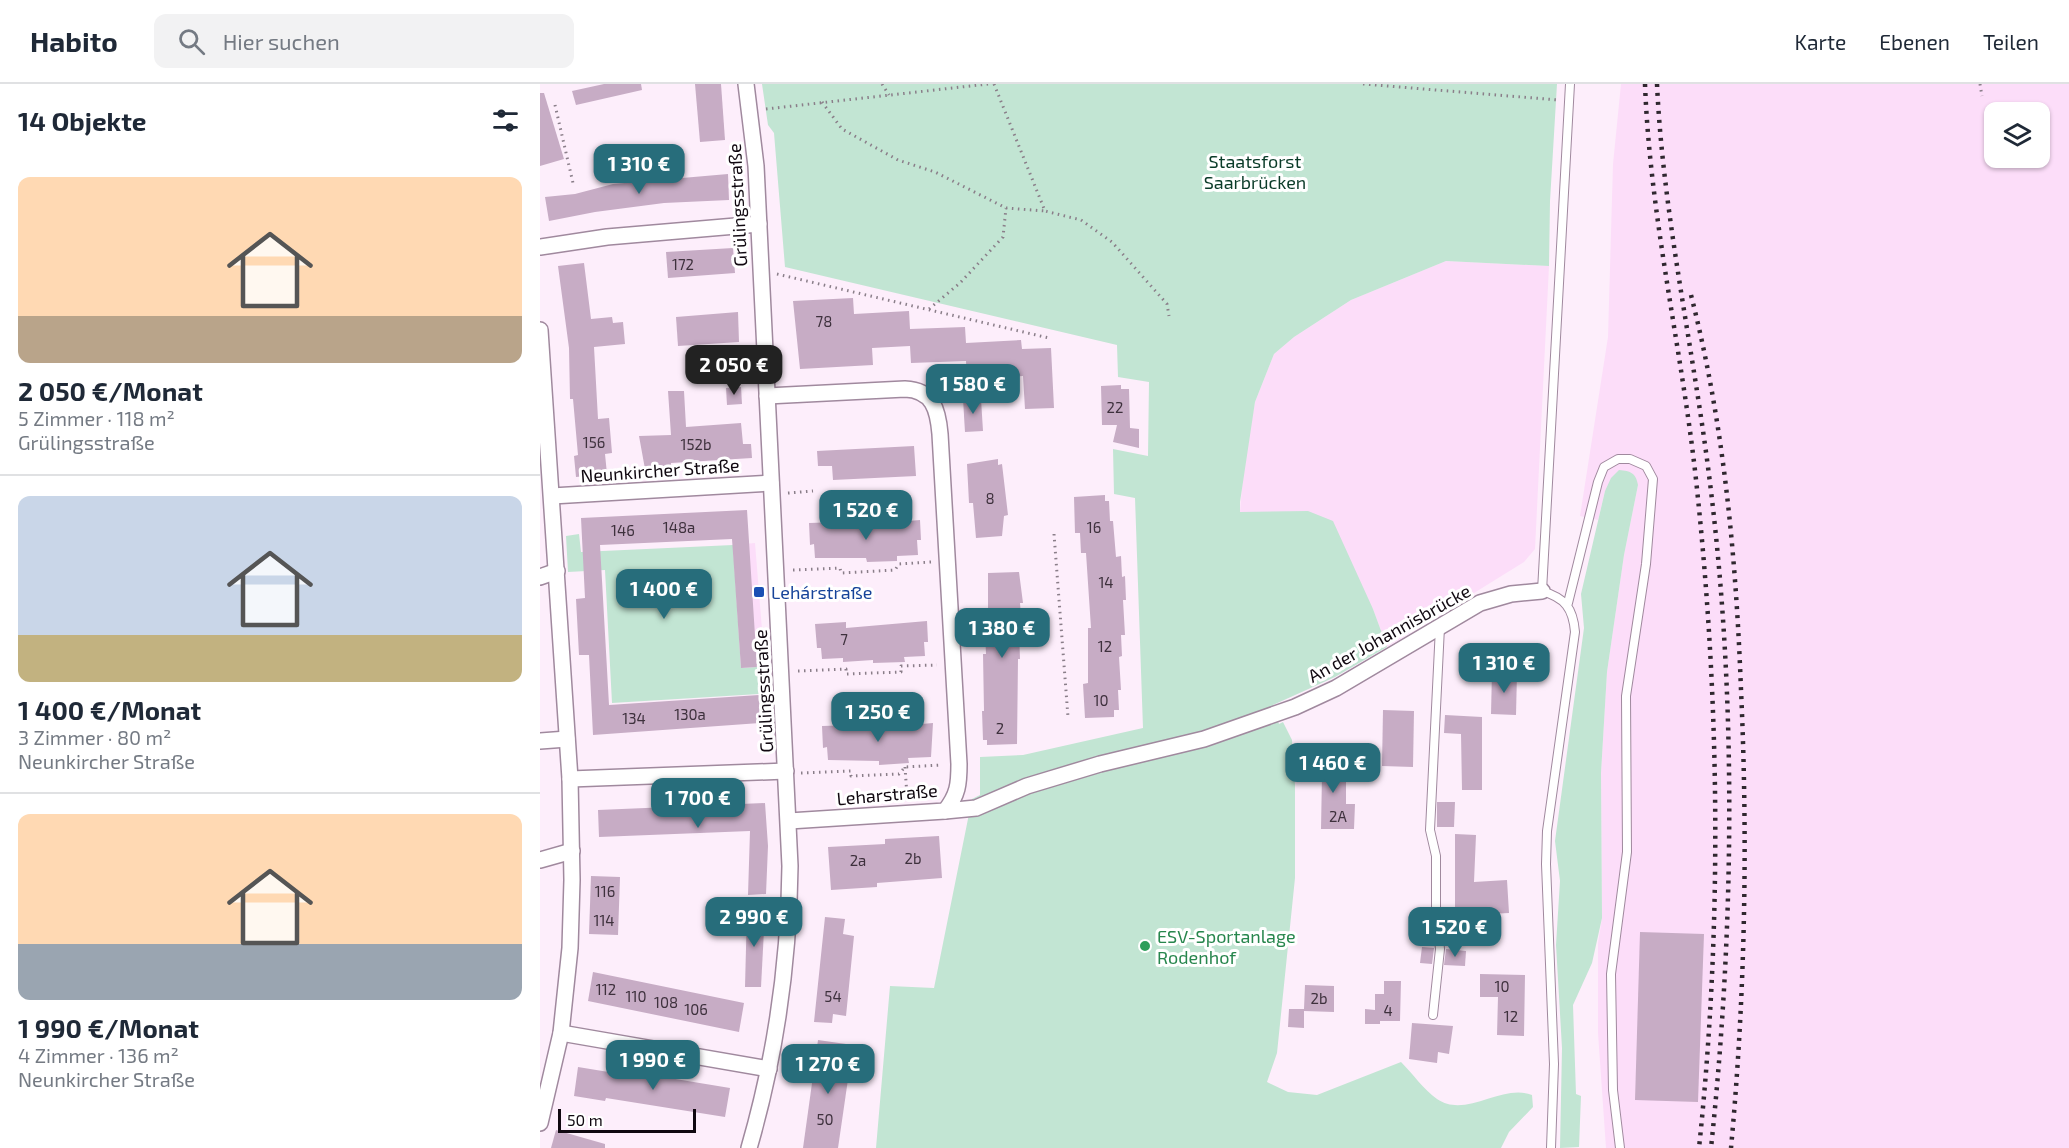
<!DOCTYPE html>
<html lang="de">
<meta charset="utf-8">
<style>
body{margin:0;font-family:"Exo 2",sans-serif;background:#f2f2f3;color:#1f2937;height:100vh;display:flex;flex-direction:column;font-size:22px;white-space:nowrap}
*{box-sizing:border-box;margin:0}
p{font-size:20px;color:#747a83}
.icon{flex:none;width:33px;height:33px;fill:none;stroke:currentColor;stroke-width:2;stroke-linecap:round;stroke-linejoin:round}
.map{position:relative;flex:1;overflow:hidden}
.panel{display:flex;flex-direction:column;background:#fff;width:540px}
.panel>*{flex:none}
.tools{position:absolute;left:1444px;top:18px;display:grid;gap:12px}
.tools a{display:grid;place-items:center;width:66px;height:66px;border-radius:12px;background:#fff;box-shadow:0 2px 4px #0004;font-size:30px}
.scale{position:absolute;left:18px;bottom:15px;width:138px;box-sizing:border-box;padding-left:6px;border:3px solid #100810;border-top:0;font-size:16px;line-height:21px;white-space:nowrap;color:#100810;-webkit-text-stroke:4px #fff;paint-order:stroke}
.price{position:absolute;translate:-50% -51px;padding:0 14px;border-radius:12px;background:#276d7b;color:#fff;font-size:20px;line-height:39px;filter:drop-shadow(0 2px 3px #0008)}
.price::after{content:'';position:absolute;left:50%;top:36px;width:18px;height:14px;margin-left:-9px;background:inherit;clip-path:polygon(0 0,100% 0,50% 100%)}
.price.on{background:#222;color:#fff}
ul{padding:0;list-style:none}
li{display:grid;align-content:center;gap:12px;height:318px;padding:0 18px}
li+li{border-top:2px solid #e0e1e3}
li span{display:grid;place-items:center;height:186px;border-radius:12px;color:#555}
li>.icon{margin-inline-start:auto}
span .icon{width:108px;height:108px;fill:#fffc;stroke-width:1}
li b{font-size:26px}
h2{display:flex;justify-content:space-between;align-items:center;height:72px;padding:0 18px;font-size:26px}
header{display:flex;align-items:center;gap:36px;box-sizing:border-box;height:84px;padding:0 30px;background:#fff;border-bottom:2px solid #e0e1e3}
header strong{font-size:28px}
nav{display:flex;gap:33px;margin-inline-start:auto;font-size:21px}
.search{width:420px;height:54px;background:#f2f2f3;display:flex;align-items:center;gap:15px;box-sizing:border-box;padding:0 21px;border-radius:12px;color:#747a83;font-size:22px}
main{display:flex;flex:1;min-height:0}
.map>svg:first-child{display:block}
.built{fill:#fcddf9;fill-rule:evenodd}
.green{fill:#c2e5d3}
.building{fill:#c7acc5}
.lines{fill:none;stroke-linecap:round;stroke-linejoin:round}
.lane-casing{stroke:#a0899e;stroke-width:10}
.street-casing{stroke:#a0899e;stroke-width:18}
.path{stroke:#8a7e89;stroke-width:3;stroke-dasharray:1.5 4.5;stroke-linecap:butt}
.lane{stroke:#fff;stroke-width:8}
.street{stroke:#fff;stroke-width:15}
.rail{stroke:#2f272f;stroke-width:4.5;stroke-dasharray:3 6;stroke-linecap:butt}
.transit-dot{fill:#1a4fb4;stroke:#fff;stroke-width:2}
.leisure-dot{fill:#2e9e5b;stroke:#fff;stroke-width:2}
.labels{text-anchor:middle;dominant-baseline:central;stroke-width:6;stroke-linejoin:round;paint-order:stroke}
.number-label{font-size:15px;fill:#3e313d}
.park-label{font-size:18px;fill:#0a3b28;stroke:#fff}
.street-label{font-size:18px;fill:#100810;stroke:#fff}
.transit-label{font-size:18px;fill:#164399;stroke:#fff;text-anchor:start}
.leisure-label{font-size:18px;fill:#27864d;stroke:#fff;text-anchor:start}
</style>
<header>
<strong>Habito</strong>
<div class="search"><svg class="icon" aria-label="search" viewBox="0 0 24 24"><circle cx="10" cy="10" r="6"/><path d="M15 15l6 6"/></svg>Hier suchen</div>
<nav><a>Karte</a><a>Ebenen</a><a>Teilen</a></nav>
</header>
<main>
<section class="panel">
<h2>14 Objekte<svg class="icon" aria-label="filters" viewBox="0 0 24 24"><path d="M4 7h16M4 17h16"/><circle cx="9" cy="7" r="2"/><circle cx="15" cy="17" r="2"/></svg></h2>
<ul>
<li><span style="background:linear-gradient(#ffd9b3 75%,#b9a48a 0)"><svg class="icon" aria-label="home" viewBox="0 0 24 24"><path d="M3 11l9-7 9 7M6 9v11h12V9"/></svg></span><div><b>2 050 €/Monat</b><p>5 Zimmer · 118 m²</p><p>Grülingsstraße</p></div></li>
<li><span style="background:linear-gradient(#c9d6e8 75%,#c2b280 0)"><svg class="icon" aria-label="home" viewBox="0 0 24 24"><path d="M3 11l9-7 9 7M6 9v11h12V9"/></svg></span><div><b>1 400 €/Monat</b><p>3 Zimmer · 80 m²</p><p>Neunkircher Straße</p></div></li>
<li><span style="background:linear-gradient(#ffd9b3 70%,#9aa5b1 0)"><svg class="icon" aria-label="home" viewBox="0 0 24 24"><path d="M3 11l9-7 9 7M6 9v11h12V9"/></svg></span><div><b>1 990 €/Monat</b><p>4 Zimmer · 136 m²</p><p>Neunkircher Straße</p></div></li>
</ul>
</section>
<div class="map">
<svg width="1529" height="1064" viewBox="0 0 1529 1064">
<rect width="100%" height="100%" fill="#fdeefb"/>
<g class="built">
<path d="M 1081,0 L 1529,0 L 1529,1064 L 1066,1064 L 1058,949 L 1058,859 L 1062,834 L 1061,689 L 1067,588 L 1084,471 L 1098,401 L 1065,407 L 1058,436 L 1040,432 L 1068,253 L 1073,80 ZM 1455,28 L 1500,28 L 1500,74 L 1455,74 Z"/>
<path d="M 906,177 L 1009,182 L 995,465 L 984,478 L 847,563 L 833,525 L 700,428 L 704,377 L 715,318 L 734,270 L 754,253 L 811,216 Z"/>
<path d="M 215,459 L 225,583 L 201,584 L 193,461 Z"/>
</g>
<g class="green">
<path d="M 222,0 L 1017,0 L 1010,117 L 1009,182 L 906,177 L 811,216 L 754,253 L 734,270 L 715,318 L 700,418 L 700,428 L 768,427 L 793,437 L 833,525 L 847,563 L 795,593 L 733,621 L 739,640 L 743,638 L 752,656 L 755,701 L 755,794 L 737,969 L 727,998 L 748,1008 L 777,1011 L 861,978 C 873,990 884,1006 897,1015 C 926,1035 962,999 992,1011 L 993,1023 L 969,1048 L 961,1064 L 336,1064 L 350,902 L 394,904 L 432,715 L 440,711 L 440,673 L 483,671 L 603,644 L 595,414 L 574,410 L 573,365 L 608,372 L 609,298 L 578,293 L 577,261 L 245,183 L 234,49 L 228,41 Z"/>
<path d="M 1079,386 C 1091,387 1096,389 1098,401 L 1084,471 L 1067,588 L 1061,689 L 1062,834 L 1052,879 L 1033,921 L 1036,1010 L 1041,1012 L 1039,1063 L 1020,1064 L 1022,964 L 1016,861 L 1020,797 L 1015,757 L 1044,544 L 1041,510 L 1065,407 L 1071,394 Z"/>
<path d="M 39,450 L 41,468 L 193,461 L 201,584 L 217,583 L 219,610 L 72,619 L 65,486 L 28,488 L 26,452 Z"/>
</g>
<g class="building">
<path d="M 64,0 L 101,0 L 102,6 L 36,21 L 32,7 Z"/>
<path d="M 155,0 L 181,0 L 185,56 L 160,58 Z"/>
<path d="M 0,9 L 4,9 L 24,75 L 0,82 Z"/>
<path d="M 188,90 L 189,116 L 124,119 L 55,128 L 9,137 L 5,113 L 35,110 L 73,100 Z"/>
<path d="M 193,164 L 195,189 L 128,194 L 126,168 Z"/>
<path d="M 44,179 L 51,235 L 72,233 L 73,239 L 83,238 L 85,260 L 54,263 L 58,335 L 69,334 L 72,369 L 65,370 L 67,390 L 36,393 L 34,372 L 38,371 L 33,315 L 30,315 L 29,264 L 18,182 Z"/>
<path d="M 313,214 L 314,230 L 369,227 L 370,245 L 425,243 L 426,259 L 481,256 L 482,265 L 511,264 L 514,324 L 485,325 L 483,292 L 427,295 L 426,277 L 371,279 L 370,262 L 332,264 L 333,281 L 260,285 L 253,217 Z"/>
<path d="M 198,228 L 199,258 L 138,262 L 136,233 Z"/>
<path d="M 581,301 L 581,305 L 589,305 L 590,344 L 599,345 L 599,364 L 573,358 L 577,341 L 562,341 L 561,302 Z"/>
<path d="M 201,303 L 202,320 L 187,321 L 186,304 Z"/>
<path d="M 128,307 L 144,307 L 146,343 L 201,339 L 203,360 L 211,360 L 212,374 L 131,379 L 131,384 L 105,385 L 99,352 L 131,351 Z"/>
<path d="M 423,315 L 441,315 L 443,347 L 425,348 Z"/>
<path d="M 374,362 L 376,392 L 293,396 L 292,382 L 278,382 L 277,367 Z"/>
<path d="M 458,375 L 458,381 L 462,380 L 468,431 L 464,432 L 462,452 L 436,454 L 433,419 L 429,419 L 427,380 Z"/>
<path d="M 565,411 L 565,417 L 569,417 L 570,437 L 573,437 L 576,473 L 581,472 L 582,493 L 585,492 L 586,516 L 583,516 L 585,551 L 581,551 L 582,572 L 579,573 L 581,606 L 578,606 L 579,626 L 574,626 L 574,633 L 545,634 L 543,600 L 548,599 L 548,544 L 551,544 L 546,469 L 541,469 L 540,449 L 535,449 L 534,413 Z"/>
<path d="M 207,426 L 217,583 L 201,584 L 192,455 L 60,461 L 69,621 L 219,611 L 220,639 L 53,651 L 49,571 L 39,571 L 36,515 L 45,514 L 41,434 Z"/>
<path d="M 380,436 L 381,456 L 377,456 L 378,471 L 357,472 L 357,477 L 327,478 L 326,474 L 275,474 L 274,460 L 270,461 L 269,439 L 299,438 L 299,443 Z"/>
<path d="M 479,488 L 483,519 L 480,519 L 482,546 L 479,546 L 480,575 L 478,575 L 477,660 L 447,661 L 447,656 L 443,656 L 442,627 L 444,627 L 443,570 L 446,570 L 445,548 L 448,547 L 448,489 Z"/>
<path d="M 387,537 L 388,558 L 384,558 L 385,572 L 364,573 L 365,578 L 333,579 L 333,576 L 303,578 L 303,574 L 282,575 L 281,564 L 277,564 L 275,540 L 306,538 L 306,544 Z"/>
<path d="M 952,588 L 977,589 L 976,631 L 951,630 Z"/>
<path d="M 843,626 L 874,627 L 873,683 L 842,682 Z"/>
<path d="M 905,631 L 942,633 L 942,706 L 922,706 L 921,650 L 904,649 Z"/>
<path d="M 393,639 L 391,673 L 368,674 L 369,679 L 339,681 L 339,677 L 288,676 L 287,663 L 283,664 L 282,642 L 313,641 L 313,646 Z"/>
<path d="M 772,671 L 800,672 L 800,693 L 806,693 L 806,720 L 815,720 L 814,745 L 781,745 L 782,691 L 772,691 Z"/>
<path d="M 897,718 L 915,718 L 914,743 L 897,743 Z"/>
<path d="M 225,719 L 228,762 L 226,810 L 208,811 L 210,747 L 59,753 L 58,726 Z"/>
<path d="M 915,750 L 936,751 L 934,798 L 967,796 L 969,829 L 929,831 L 928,838 L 915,837 Z"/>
<path d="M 399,752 L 402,794 L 337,799 L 337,803 L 291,806 L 288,763 L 345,760 L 345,755 Z"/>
<path d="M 51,792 L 80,793 L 78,851 L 49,850 Z"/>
<path d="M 207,825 L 225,827 L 221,903 L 205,903 Z"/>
<path d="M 285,833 L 305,835 L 303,850 L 314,852 L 306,932 L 293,930 L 292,939 L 274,938 Z"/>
<path d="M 1100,848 L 1164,850 L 1158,1018 L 1095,1016 Z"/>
<path d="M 882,863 L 894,864 L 892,880 L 880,879 Z"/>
<path d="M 906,865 L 926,867 L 925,882 L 904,881 Z"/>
<path d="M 53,888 L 204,919 L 199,948 L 48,917 Z"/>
<path d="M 940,890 L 985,891 L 984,952 L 957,951 L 958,913 L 940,913 Z"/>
<path d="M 844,897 L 861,897 L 860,937 L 840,937 L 840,940 L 825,940 L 825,925 L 835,926 L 835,910 L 844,910 Z"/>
<path d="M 765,901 L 794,902 L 794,928 L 764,927 L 764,944 L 748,943 L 749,925 L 764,925 Z"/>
<path d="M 872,939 L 913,942 L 909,970 L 898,968 L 897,979 L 869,975 Z"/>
<path d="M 278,956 L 313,961 L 298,1064 L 263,1064 Z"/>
<path d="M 38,983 L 99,993 L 99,989 L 190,1004 L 185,1033 L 66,1014 L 65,1017 L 34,1012 Z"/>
<path d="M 16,1046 L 65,1060 L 65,1064 L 11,1064 Z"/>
</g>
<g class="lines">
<defs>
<g id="lane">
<path d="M 1028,519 L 1058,398 L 1064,383 L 1078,375 L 1090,375 L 1106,382 L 1113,395 L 1106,480 L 1086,612 L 1087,768 L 1071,890 L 1073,1006 L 1080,1064"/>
<path d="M 893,931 L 900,865 L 896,827 L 896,772 L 890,746 L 900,543"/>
<path d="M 1011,1064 L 1014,980 L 1006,780 L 1007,747 L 1035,548 C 1033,524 1025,514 1002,507 L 1030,0"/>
</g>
<g id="street">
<path d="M 206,0 L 216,82 L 250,782 C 249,879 236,971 209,1064"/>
<path d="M 0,163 L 67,153 L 219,140"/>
<path d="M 0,246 L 30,695 L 32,796 L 30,864 L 21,949 L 0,1039"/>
<path d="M 227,312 L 365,305 C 393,306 398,326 400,350 L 419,680 C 419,700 418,711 405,727 L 249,737"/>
<path d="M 12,412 L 231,399"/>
<path d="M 0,493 L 17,487"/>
<path d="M 0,657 L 27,655"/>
<path d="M 30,695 L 246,687"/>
<path d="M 405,727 L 436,724 L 487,702 L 560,680 L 664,655 L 755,623 L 796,604 L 940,519 L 971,510 L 1002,507"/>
<path d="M 0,776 L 32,767"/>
<path d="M 21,949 L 229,985"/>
</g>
</defs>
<use href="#lane" class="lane-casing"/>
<use href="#street" class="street-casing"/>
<g class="path">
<path d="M 342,0 L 349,11"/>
<path d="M 454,0 L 505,127 L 541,136 L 572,158 L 627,220 L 629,232"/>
<path d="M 823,0 L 1018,16"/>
<path d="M 1440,0 L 1442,12"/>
<path d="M 282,18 L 302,45 L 358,76 L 395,88 L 466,124 L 505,127"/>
<path d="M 15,21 L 33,99"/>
<path d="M 226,25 L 448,0"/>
<path d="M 237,190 L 509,254"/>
<path d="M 389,225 L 420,199 L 463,153 L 466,124"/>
<path d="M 248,409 L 273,407"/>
<path d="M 514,450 L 528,633"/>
<path d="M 253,486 L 300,484 L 301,489 L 355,486 L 359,480 L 391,478"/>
<path d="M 258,587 L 306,585 L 306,590 L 361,588 L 361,582 L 397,581"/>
<path d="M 365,683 L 367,712"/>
<path d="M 261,689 L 311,687 L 311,692 L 359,690 L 365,683 L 402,681"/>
</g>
<use href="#lane" class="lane"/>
<use href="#street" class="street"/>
<g class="rail">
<path d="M 1105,0 C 1110,136 1143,269 1157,405 C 1180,624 1182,845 1159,1064"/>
<path d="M 1117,0 C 1123,132 1154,267 1170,399 C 1197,616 1194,847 1171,1064"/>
<path d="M 1151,211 C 1184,340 1196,473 1201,606 C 1208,759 1205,912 1191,1064"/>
</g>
</g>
<rect class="transit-dot" x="213" y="502" width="12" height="12" rx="3"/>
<circle class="leisure-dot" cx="605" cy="862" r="6"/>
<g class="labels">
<g class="number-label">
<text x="143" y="180">172</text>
<text x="284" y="237">78</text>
<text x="575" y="323">22</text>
<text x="54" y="358">156</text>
<text x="156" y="360">152b</text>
<text x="450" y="414">8</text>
<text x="139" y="443">148a</text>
<text x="554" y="443">16</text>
<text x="83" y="446">146</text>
<text x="566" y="498">14</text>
<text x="304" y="555">7</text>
<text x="565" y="562">12</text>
<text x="561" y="616">10</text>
<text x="150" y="630">130a</text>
<text x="94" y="634">134</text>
<text x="460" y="644">2</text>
<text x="798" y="732">2A</text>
<text x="373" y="774">2b</text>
<text x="318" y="776">2a</text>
<text x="65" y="807">116</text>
<text x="64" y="836">114</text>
<text x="962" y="902">10</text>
<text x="66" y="905">112</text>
<text x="96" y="912">110</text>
<text x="293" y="912">54</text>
<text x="779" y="914">2b</text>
<text x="126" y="918">108</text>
<text x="156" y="925">106</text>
<text x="848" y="926">4</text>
<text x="971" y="932">12</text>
<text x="285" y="1035">50</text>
</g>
<g class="park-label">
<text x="715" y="77">Staatsforst<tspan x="715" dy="21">Saarbrücken</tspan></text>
</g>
<g class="street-label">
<text transform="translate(197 121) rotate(-93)">Grülingsstraße</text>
<text transform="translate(120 386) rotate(-4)">Neunkircher Straße</text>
<text transform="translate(849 549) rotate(-29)">An der Johannisbrücke</text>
<text transform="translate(223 607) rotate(-93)">Grülingsstraße</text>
<text transform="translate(347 710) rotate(-5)">Leharstraße</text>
</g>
<g class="transit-label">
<text x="231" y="508">Lehárstraße</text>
</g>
<g class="leisure-label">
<text x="617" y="852">ESV-Sportanlage<tspan x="617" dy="21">Rodenhof</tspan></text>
</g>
</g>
</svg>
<div class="tools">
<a><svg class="icon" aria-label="layers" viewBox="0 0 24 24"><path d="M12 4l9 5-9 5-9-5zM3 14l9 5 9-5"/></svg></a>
</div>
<div class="scale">50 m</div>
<b class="price" style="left:99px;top:111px">1 310 €</b>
<b class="price on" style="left:194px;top:312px">2 050 €</b>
<b class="price" style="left:433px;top:331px">1 580 €</b>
<b class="price" style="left:326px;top:457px">1 520 €</b>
<b class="price" style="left:124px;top:536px">1 400 €</b>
<b class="price" style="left:462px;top:575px">1 380 €</b>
<b class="price" style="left:964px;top:610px">1 310 €</b>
<b class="price" style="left:338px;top:659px">1 250 €</b>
<b class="price" style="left:793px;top:710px">1 460 €</b>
<b class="price" style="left:158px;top:745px">1 700 €</b>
<b class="price" style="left:214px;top:864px">2 990 €</b>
<b class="price" style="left:915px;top:874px">1 520 €</b>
<b class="price" style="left:113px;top:1007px">1 990 €</b>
<b class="price" style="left:288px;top:1011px">1 270 €</b>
</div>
</main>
